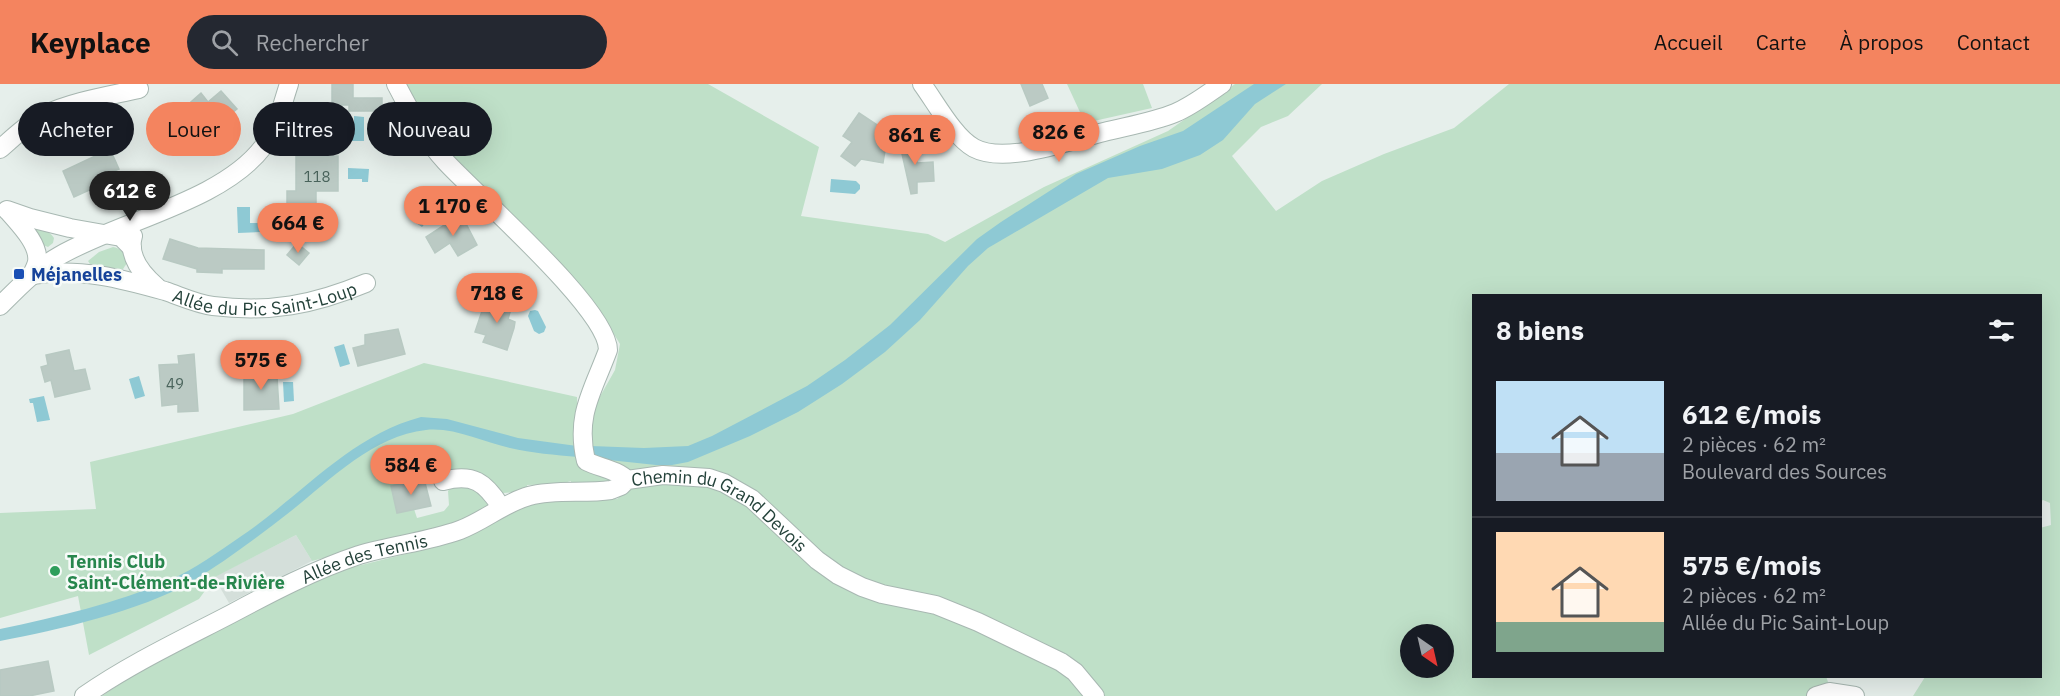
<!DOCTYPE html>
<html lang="fr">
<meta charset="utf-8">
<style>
body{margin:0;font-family:"IBM Plex Sans",sans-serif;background:#242831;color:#f1f3f6;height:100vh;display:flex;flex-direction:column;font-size:22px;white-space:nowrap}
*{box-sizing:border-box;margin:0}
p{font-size:20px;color:#9ea1a6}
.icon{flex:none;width:33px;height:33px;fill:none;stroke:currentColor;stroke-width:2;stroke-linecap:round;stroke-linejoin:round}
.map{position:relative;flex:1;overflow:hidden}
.side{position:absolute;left:1472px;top:210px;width:570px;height:384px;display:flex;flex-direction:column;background:#171b24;border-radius:0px;box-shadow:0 6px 24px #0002}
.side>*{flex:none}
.hud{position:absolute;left:18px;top:18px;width:570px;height:54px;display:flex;gap:12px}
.needle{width:39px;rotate:146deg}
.buttons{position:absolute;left:1400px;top:540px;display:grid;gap:12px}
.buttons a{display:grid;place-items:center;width:54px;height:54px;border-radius:50%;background:#171b24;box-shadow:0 6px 24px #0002;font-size:30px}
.price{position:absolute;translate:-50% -51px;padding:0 14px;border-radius:21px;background:#f4845f;color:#111;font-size:20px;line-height:39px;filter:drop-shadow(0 2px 3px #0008)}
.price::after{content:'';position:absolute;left:50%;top:36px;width:18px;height:14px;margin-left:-9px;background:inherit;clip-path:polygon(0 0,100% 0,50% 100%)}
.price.active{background:#222;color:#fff}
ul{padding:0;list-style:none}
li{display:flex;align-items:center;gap:18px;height:150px;padding:0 24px}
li+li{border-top:2px solid #363941}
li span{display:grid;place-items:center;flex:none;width:168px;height:120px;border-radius:0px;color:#555}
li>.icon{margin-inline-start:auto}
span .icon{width:72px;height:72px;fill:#fffc;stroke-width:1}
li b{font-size:26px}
h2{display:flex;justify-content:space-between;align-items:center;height:72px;padding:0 24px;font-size:26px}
.pill{padding:0 21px;border-radius:27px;background:#171b24;box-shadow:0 6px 24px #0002;font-size:21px;line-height:54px}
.pill.active{background:#f4845f;color:#111}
header{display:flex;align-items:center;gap:36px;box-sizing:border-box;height:84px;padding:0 30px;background:#f4845f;color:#111}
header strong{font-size:28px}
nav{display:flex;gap:33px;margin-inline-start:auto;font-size:21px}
.search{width:420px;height:54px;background:#242831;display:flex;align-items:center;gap:15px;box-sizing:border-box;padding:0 21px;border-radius:33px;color:#9ea1a6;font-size:22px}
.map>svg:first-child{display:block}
.built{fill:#d4dfda}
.green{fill:#bfe0c8;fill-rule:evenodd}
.water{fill:#8ec9d4}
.building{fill:#bbcac4;stroke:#b8c9c2;stroke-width:1.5}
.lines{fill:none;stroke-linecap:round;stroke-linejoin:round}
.minor-casing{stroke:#a8b8b2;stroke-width:20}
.minor{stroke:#fff;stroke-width:18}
.transit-dot{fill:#1a4fb4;stroke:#f7fbf9;stroke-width:2}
.leisure-dot{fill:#2e9e5b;stroke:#f7fbf9;stroke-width:2}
.labels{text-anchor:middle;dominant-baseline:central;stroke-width:5;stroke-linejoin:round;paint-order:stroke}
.number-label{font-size:15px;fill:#4a645c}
.transit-label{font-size:18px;font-weight:bold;fill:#164399;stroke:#f7fbf9;text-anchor:start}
.street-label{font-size:18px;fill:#24423a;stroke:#f7fbf9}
.leisure-label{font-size:18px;font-weight:bold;fill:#27864d;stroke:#f7fbf9;text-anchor:start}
</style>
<header>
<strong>Keyplace</strong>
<div class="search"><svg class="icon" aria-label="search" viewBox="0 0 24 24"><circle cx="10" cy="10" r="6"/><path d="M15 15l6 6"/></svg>Rechercher</div>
<nav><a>Accueil</a><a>Carte</a><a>À propos</a><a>Contact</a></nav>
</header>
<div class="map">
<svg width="2060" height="612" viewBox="0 0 2060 612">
<rect width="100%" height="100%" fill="#e6efeb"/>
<path class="built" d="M 296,451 L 312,477 L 229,519 L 214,493 Z"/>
<g class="green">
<path d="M 402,0 L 708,0 L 819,63 L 801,132 L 928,150 L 945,158 L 1044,103 L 1168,47 L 1235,0 L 1322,0 L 1288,32 L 1261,43 L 1232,72 L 1276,127 L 1322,97 L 1384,70 L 1454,44 L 1509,0 L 2060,0 L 2060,612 L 1913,612 L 1925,593 L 2040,592 L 2040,444 L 2051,441 L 2050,419 L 2043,416 L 2040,418 L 2040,212 L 1473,212 L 1473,592 L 1826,592 L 1830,604 L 1806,612 L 102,612 L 133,591 L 321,491 L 442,461 L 519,423 L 565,414 L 617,415 L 629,405 L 589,366 L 594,323 L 615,286 L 620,260 L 601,229 L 453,78 ZM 1410,550 L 1443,550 L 1443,584 L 1410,584 Z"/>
<path d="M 1067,0 L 1143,0 L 1152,24 L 1085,39 Z"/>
<path d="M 32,144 C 41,145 49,146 54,154 L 53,159 L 48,163 C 39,160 36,152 32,144 Z"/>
<path d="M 113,163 C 122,165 125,169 127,179 L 123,185 L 119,186 L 90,180 L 88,177 L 99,168 Z"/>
<path d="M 424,279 L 577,313 L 578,375 L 612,393 L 615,400 L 571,401 L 571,397 L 560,400 L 527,401 L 528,407 L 503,409 L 456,388 L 391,402 L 397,429 L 414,425 L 417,434 L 444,427 L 449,421 L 448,407 L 455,399 L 479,405 L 487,418 L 487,425 L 463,438 L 312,477 L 296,451 L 215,493 L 199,515 L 89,571 L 78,512 L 0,534 L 0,429 L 96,425 L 90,378 L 293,330 Z"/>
</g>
<g class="water">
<path d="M 1254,0 L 1286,0 L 1255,20 L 1223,56 L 1200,71 L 1162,85 L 1108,94 L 988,164 L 968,182 L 920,236 L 885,268 L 842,300 L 798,328 L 750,352 L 688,378 L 672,381 L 656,381 L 590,374 L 591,362 L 644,364 L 688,362 L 712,352 L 807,302 L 845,276 L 890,241 L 977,155 L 1001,138 L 1076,90 L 1140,62 L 1183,47 Z"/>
<path d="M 354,32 L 364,33 L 364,57 L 350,57 L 350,52 L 354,52 Z"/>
<path d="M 348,84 L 369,85 L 368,98 L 362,98 L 362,95 L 348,95 Z"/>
<path d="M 831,95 L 856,97 L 860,101 L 860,105 L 855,110 L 830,108 Z"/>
<path d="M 430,116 L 439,123 L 422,143 L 413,137 Z"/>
<path d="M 237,123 L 250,123 L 250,139 L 260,139 L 260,148 L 238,149 Z"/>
<path d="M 535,226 L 538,227 L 546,243 L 544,248 L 539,250 L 534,247 L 528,232 L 530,227 Z"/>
<path d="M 344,260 L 350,280 L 340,283 L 334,263 Z"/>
<path d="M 139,292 L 145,312 L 135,315 L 129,295 Z"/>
<path d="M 283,298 L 293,298 L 294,317 L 284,318 Z"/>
<path d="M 44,312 L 50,336 L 37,338 L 33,319 L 30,319 L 29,315 Z"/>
<path d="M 421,333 L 447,335 L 518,354 L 577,362 L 578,373 C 555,371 532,369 510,364 C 483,358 454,343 426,346 C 373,352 331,395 291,427 C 259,452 226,477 191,498 C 140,527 58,546 0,557 L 0,545 C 57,533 117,519 170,496 C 195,485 218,468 240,453 C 300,413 349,352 421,333 Z"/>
</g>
<g class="building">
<path d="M 332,0 L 353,0 L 353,14 L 382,14 L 382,27 L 349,27 L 349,21 L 332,21 Z"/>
<path d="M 1021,0 L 1042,0 L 1048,14 L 1030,22 Z"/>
<path d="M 221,7 L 237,25 L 225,35 L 226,38 L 213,48 L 216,52 L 204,62 L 195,52 L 202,46 L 184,24 L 201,9 L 208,18 Z"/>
<path d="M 859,29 L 888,48 L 883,79 L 861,75 L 855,82 L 841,72 L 852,58 L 843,52 Z"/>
<path d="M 898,52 L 915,59 L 917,79 L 933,78 L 934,97 L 917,98 L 917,109 L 911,110 Z"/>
<path d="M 110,65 L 119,85 L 101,92 L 103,97 L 97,99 L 98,102 L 74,113 L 63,87 Z"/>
<path d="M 296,72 L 338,72 L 338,107 L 316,107 L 316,121 L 287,122 L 287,107 L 296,107 Z"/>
<path d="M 461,130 L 477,161 L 458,172 L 450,159 L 435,169 L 426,153 Z"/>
<path d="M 170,155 L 198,164 L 264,166 L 264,185 L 222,185 L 222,189 L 197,188 L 197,185 L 163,175 Z"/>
<path d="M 297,159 L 309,169 L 299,181 L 287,171 Z"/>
<path d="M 495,213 L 513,218 L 508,235 L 515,238 L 514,244 L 507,266 L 483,258 L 486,251 L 475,248 L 482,227 L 487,229 Z"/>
<path d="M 398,245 L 405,270 L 358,282 L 353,264 L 365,261 L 365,251 Z"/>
<path d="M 69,266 L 74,287 L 85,285 L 90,305 L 55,313 L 51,296 L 45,298 L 41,283 L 48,281 L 46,271 Z"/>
<path d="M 194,270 L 198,327 L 178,328 L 178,320 L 162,322 L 159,281 L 179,280 L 178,272 Z"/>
<path d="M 271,287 L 271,293 L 277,293 L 279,325 L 244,326 L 244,289 Z"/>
<path d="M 424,395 L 431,422 L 397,429 L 391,402 Z"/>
<path d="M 48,577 L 54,607 L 29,612 L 0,612 L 0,586 Z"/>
</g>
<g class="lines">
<defs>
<g id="minor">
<path d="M 396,0 C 409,25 426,57 445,77 C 477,112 608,225 608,266 C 593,307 575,331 586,377 C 599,384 617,385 627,396"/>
<path d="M 922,0 C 936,19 954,53 974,64 C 1006,81 1070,56 1104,48 C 1128,42 1153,38 1175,29 C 1192,22 1207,10 1222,0"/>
<path d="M 0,65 C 14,53 28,39 44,31 C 74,17 108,12 139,5"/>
<path d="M 7,126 L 30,134 L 70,144 L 121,153 L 132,164"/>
<path d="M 8,127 C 18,139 40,160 37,178 C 36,183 33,188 31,192"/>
<path d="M 133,152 C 127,172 143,191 157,203"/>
<path id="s1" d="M 34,191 C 77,183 123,195 165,207 C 180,212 197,220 213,222 C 270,229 313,221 366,199"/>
<path d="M 0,222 C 18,204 36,185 59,172 C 119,137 221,118 263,63 C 277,45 282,21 289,0"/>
<path d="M 443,397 C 473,389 485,398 501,423"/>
<path id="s2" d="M 84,612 C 130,580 181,556 231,530 C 272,508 314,486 359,471 C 392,461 427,458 460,446 C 484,437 504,419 529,412 C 556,405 584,410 611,406 L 621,402 L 627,396 L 663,391 L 709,394 L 724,399 L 752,415 L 817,476 L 838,491 L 862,503 L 882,510 L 936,521 L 978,538 L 1061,578 L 1075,588 L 1095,612"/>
<path d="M 1816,612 L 1829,608 L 1855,612"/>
</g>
</defs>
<use href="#minor" class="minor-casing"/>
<use href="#minor" class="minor"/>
</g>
<rect class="transit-dot" x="13" y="184" width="12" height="12" rx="3"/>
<circle class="leisure-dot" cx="55" cy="487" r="6"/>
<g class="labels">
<g class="number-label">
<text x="317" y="92">118</text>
<text x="175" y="299">49</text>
</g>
<g class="transit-label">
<text x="31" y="190">Méjanelles</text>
</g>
<g class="street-label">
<text stroke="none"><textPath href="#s1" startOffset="236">Allée du Pic Saint-Loup</textPath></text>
<text stroke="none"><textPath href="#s2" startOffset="696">Chemin du Grand Devois</textPath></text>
<text stroke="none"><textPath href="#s2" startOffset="314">Allée des Tennis</textPath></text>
</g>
<g class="leisure-label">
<text x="67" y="477">Tennis Club<tspan x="67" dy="21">Saint-Clément-de-Rivière</tspan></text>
</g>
</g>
</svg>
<div class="buttons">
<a><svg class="needle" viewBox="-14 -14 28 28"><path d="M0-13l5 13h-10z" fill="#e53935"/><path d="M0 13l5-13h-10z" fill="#9ea1a6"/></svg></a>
</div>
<b class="price" style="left:1059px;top:79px">826 €</b>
<b class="price" style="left:915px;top:82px">861 €</b>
<b class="price active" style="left:130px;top:138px">612 €</b>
<b class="price" style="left:453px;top:153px">1 170 €</b>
<b class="price" style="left:298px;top:170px">664 €</b>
<b class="price" style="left:497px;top:240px">718 €</b>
<b class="price" style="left:261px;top:307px">575 €</b>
<b class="price" style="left:411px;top:412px">584 €</b>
<div class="hud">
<a class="pill">Acheter</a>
<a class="pill active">Louer</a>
<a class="pill">Filtres</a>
<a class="pill">Nouveau</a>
</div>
<section class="side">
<h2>8 biens<svg class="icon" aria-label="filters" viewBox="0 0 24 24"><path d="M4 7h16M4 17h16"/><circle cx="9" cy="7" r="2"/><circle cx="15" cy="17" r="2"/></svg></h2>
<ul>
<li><span style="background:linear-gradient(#bfe0f5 60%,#9aa5b1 0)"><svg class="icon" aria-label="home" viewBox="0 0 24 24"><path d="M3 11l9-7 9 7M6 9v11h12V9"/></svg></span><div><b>612 €/mois</b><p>2 pièces · 62 m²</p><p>Boulevard des Sources</p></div></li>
<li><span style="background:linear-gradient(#ffd9b3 75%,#7fa58c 0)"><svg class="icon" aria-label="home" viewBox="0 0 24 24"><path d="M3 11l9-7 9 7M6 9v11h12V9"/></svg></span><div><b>575 €/mois</b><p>2 pièces · 62 m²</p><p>Allée du Pic Saint-Loup</p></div></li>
</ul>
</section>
</div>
